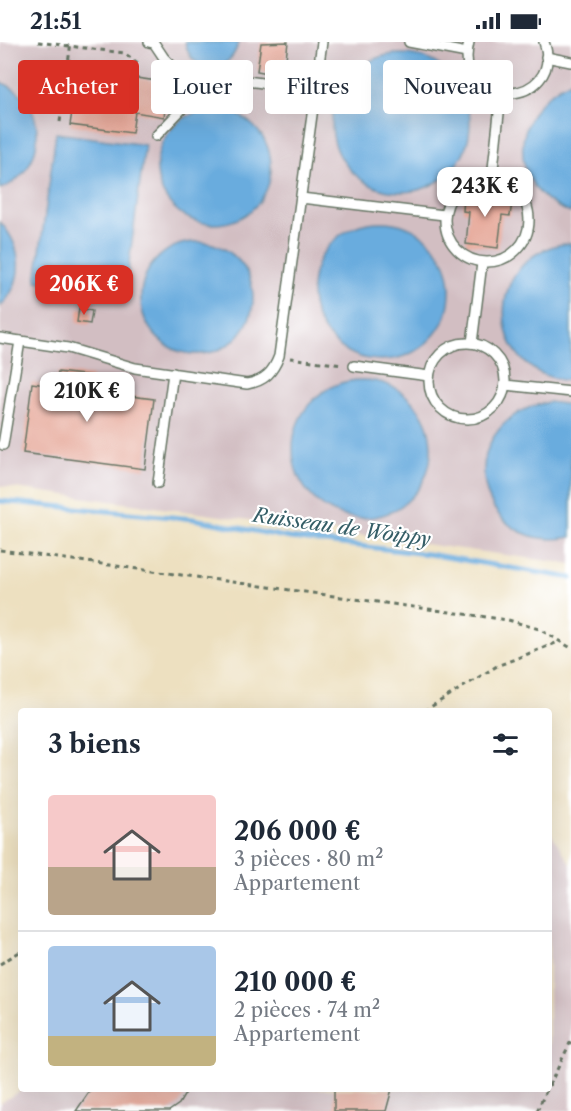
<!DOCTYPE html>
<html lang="fr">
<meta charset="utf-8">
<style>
body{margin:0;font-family:"Libre Caslon Text",serif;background:#f2f2f3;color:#1f2937;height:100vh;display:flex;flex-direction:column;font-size:22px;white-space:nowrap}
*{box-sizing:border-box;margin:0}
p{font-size:20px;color:#747a83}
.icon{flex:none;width:33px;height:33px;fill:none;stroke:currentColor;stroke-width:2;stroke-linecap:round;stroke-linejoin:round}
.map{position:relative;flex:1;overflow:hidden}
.side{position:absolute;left:18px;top:666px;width:534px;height:384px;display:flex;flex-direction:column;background:#fff;border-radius:6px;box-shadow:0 6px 24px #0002}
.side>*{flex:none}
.guide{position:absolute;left:18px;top:18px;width:536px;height:54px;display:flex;gap:12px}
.price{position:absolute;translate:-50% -51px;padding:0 14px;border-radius:12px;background:#fff;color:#222;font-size:20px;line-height:39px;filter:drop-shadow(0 2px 3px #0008)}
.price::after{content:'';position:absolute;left:50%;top:36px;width:18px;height:14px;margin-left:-9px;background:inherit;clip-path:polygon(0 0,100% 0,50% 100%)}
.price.selected{background:#d93025;color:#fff}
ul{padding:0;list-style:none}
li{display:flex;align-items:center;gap:18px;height:150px;padding:0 30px}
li+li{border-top:2px solid #e0e1e3}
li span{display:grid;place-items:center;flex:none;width:168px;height:120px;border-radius:6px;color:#555}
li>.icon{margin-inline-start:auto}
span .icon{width:72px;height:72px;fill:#fffc;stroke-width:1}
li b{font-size:26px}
h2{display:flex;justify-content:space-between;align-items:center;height:72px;padding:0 30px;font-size:26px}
.pill{padding:0 21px;border-radius:6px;background:#fff;box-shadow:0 6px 24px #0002;font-size:21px;line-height:54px}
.pill.selected{background:#d93025;color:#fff}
.status{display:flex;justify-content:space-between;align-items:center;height:42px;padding:0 30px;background:#fff;direction:ltr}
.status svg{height:16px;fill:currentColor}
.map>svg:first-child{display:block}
.industrial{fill:#d2bec2}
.water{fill:#69acde;stroke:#447489;stroke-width:1.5}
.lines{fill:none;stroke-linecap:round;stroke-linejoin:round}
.stream{stroke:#69acde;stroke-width:5}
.building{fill:#e6a899}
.service-casing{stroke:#677665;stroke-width:12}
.path{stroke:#677665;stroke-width:3;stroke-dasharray:4.5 4.5;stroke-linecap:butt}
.service{stroke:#fff;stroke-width:9}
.labels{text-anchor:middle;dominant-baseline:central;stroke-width:4.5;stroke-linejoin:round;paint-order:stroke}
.water-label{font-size:20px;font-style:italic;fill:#355e67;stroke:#fff}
</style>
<div class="status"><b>21:51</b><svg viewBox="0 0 49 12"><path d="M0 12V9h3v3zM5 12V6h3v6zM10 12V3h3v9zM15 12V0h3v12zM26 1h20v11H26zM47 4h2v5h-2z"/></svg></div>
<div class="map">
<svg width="571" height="1069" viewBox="0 0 571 1069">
<rect width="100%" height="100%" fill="#fff"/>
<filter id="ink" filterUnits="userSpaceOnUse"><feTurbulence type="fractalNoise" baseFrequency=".0167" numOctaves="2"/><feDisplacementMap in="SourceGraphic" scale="12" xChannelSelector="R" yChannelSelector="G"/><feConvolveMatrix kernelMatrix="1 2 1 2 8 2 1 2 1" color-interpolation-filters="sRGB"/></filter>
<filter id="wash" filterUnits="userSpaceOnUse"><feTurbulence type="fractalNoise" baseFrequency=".008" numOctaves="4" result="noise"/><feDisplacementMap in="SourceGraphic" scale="24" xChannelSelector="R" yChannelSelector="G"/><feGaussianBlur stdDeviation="1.35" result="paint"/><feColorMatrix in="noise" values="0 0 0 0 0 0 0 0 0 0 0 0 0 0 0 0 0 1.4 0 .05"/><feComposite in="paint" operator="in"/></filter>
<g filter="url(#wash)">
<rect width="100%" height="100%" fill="#ede0c0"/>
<g class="industrial">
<path d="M 0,0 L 571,0 L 571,522 L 0,444 Z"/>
<path d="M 549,788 L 571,823 L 571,1069 L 0,1069 L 0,1061 L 23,1047 L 549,1047 Z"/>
</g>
<g class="water">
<path d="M 185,0 L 238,0 L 238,2 C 229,34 191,33 185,0 Z"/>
<circle cx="401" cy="81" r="69"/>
<path d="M 571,39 L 571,171 C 504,147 509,66 571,39 Z"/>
<path d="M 0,40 C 50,57 49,129 0,147 Z"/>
<circle cx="214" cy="125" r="57"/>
<path d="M 56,91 L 145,103 L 125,251 L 36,239 Z"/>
<circle cx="381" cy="249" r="69"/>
<path d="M 0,180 C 24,206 25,239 0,265 Z"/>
<circle cx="197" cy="256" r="56"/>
<path d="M 571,201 L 571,339 C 482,333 482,209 571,201 Z"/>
<circle cx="362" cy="407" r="69"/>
<path d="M 549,360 L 571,363 L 571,495 C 473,514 447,379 549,360 Z"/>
</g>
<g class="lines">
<path class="stream" d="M 0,459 L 194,477 L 290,496 L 428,512 L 571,536"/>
</g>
<g id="blocks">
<g class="building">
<path d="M 288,0 L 284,34 L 257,29 L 261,1 Z"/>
<path d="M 101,31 L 164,40 L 163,45 L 168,45 L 164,75 L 135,70 L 132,91 L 70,83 L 73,63 L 77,63 L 81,32 L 99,35 Z"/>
<path d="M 472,149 L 506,153 L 505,159 L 512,160 L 510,174 L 502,173 L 498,206 L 466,202 L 469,170 L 463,169 L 464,155 L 471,155 Z"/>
<path d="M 79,266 L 92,269 L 90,282 L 77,280 Z"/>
<path d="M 58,330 L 92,334 L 90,349 L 154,357 L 145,427 L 23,411 L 32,341 L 46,343 L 47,335 L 57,337 Z"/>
<path d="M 91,1047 L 188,1047 L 179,1062 L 169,1069 L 76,1069 Z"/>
<path d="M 334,1047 L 392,1047 L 386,1069 L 334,1069 Z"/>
</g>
</g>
</g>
<g filter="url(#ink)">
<use href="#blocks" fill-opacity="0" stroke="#677665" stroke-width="1.5"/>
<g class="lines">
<defs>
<g id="service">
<path d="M 149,0 L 154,1 L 164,16 L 178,30 L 316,48"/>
<path d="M 409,0 L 467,11"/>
<path d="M 469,0 C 451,73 567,64 544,0"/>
<path d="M 546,15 L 571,20"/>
<path d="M 156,94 L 181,68 L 190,31"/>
<circle cx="487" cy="178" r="42"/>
<path d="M 492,136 L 501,53"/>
<path d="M 301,156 L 444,173"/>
<path d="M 0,296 L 68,306 L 135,326 L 247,342 C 265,339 273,330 279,314 L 322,0"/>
<path d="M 472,301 L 482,221"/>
<circle cx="467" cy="339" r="38"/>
<path d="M 354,324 L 429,334"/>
<path d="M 505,343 L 571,350"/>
<path d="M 3,403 L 20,299"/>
<path d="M 158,441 L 173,331"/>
</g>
</defs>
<use href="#service" class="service-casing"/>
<g class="path">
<path d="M 38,0 L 124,11 L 138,21"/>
<path d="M 60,80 L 71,0"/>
<path d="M 290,316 L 343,323"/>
<path d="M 0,508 L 508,578 L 539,587 L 571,606"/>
<path d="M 424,669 L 497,624 L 561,599"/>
<path d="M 0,922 L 21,909"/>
<path d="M 549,1044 L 571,999"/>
<path d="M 537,1069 L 547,1047"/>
</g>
<use href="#service" class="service"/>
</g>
</g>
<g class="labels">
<g class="water-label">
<text transform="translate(342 485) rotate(8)">Ruisseau de Woippy</text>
</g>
</g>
</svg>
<b class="price" style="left:485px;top:176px">243K €</b>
<b class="price selected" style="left:84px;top:274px">206K €</b>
<b class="price" style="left:87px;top:381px">210K €</b>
<div class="guide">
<a class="pill selected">Acheter</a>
<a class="pill">Louer</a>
<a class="pill">Filtres</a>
<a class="pill">Nouveau</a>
</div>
<section class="side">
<h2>3 biens<svg class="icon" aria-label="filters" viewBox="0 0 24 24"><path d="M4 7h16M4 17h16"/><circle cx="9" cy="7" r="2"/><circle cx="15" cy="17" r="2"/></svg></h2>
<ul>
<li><span style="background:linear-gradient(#f6c9c9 60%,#b9a48a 0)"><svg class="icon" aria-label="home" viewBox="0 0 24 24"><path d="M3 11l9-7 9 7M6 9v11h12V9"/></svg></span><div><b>206 000 €</b><p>3 pièces · 80 m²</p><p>Appartement</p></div></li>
<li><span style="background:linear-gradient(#a9c7e8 75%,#c2b280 0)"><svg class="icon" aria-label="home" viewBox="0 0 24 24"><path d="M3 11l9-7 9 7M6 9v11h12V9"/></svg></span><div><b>210 000 €</b><p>2 pièces · 74 m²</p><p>Appartement</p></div></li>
</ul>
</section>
</div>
